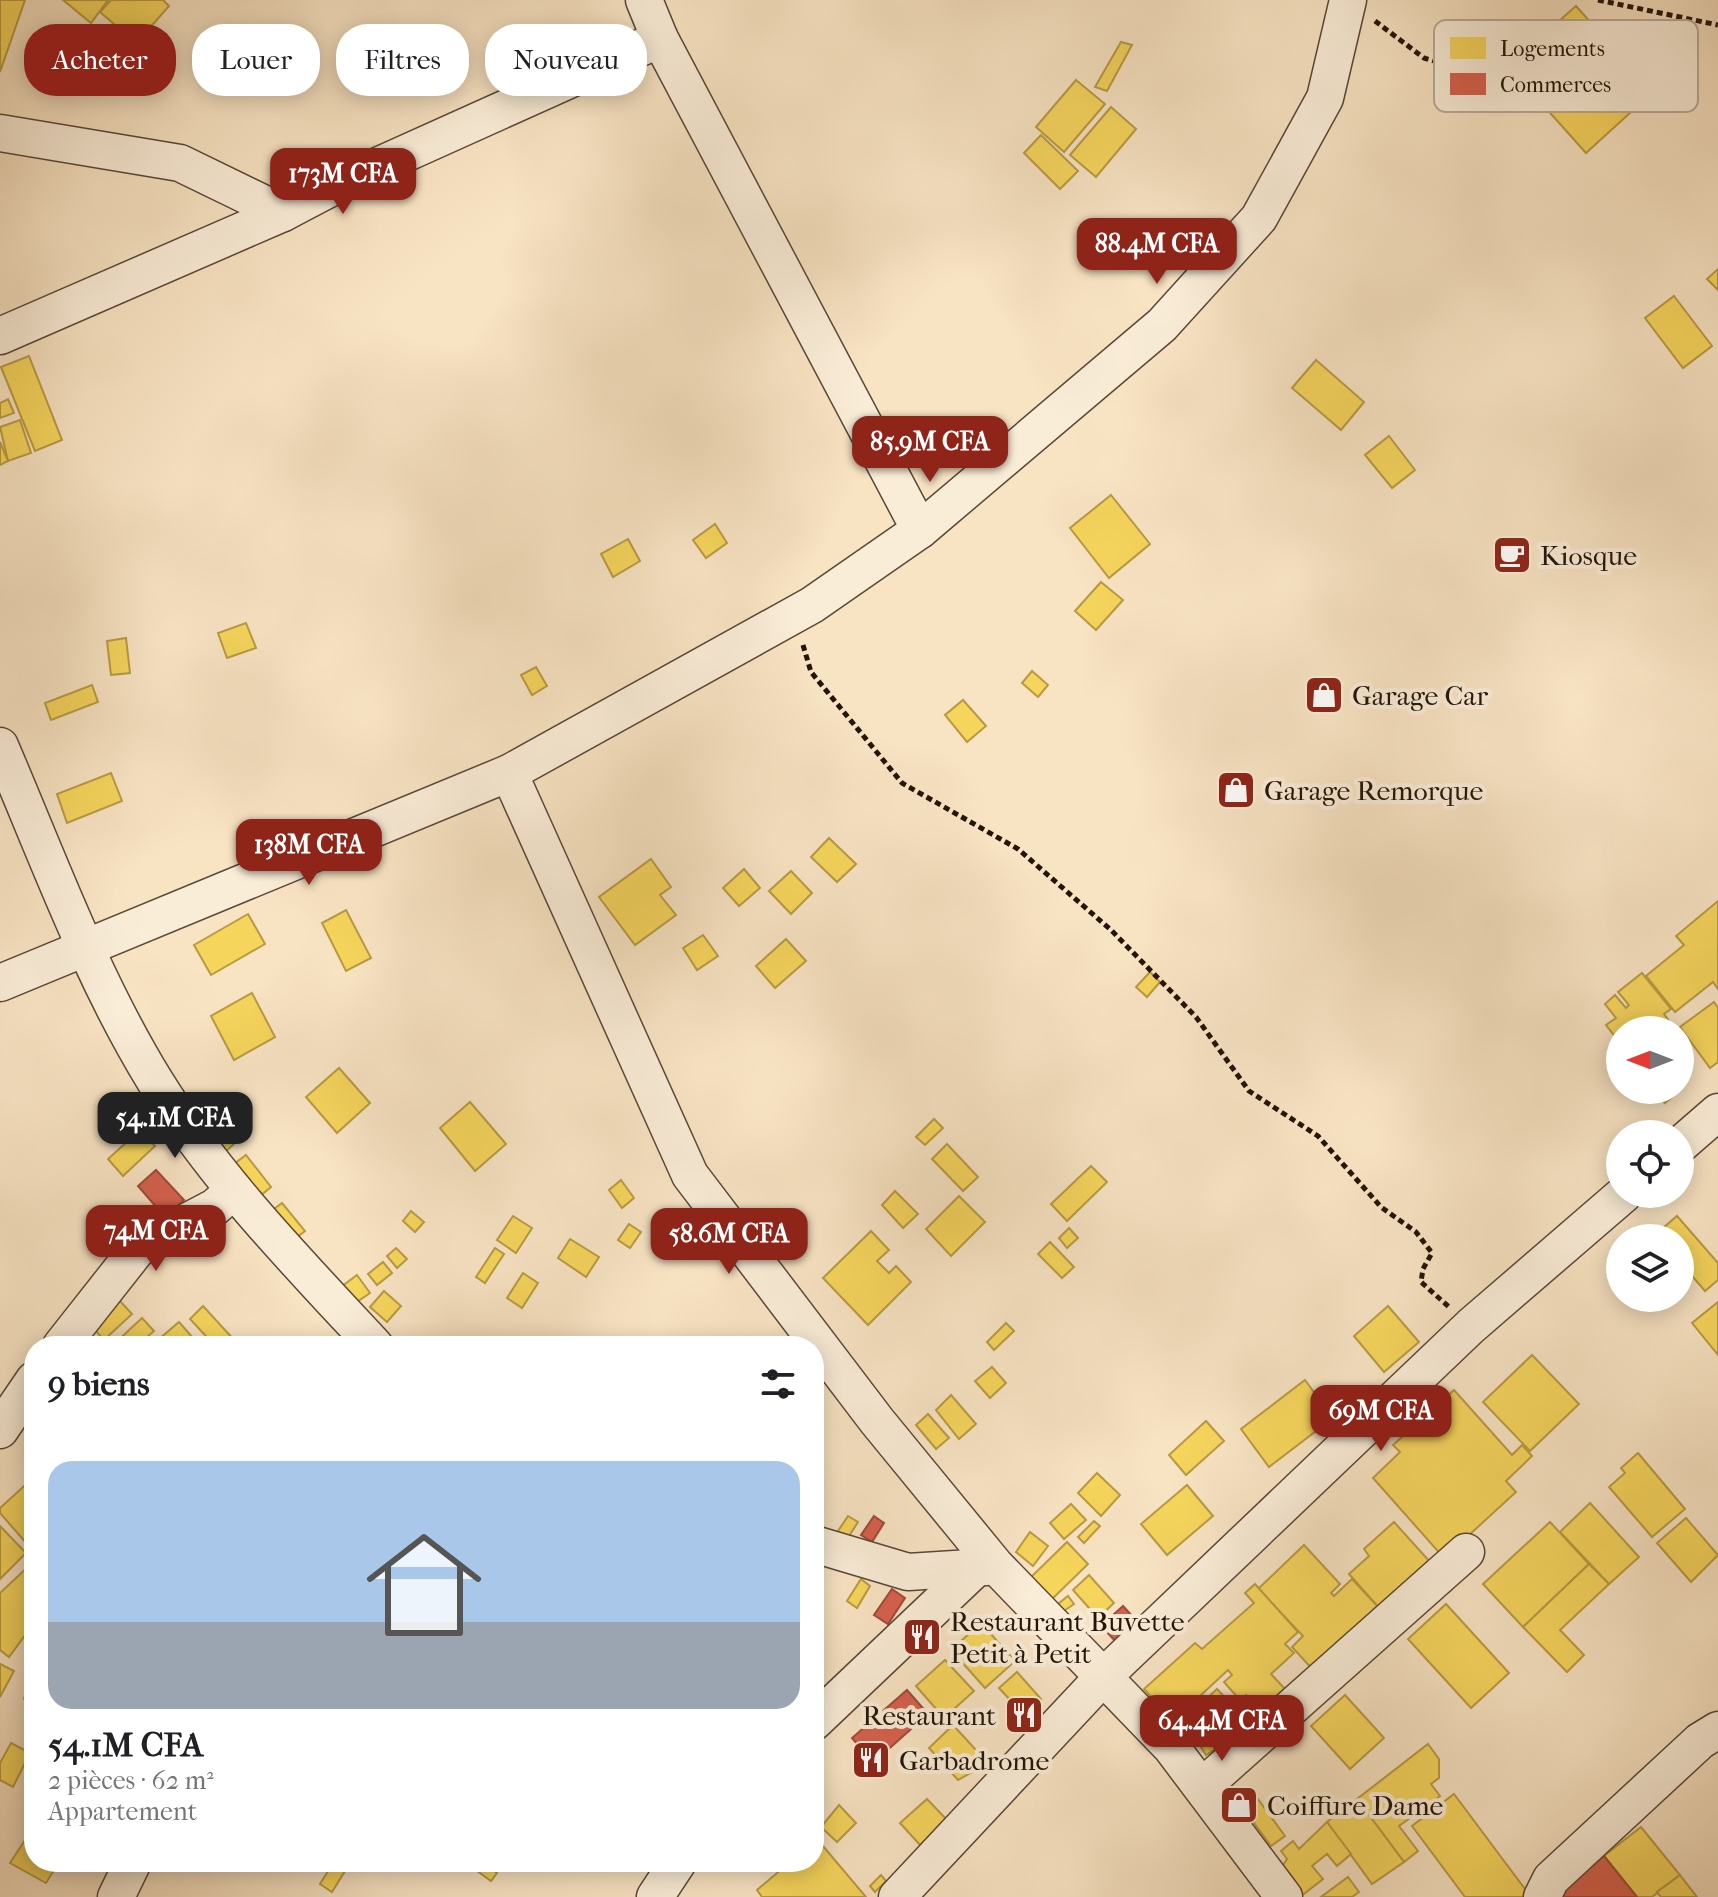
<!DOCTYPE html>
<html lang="fr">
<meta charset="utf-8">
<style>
body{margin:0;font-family:"IM FELL French Canon",serif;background:#f2f2f2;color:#202124;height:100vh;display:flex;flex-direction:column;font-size:30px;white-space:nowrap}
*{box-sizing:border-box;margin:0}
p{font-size:26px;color:#757577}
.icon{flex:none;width:44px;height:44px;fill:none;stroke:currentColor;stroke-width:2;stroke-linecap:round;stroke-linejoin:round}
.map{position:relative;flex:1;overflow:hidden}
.panel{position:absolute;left:24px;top:1336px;width:800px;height:536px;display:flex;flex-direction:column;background:#fff;border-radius:32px;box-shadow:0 4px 20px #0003}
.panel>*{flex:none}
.top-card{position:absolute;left:24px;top:24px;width:800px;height:72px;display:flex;gap:16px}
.needle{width:52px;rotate:270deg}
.tools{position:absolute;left:1606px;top:1016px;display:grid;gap:16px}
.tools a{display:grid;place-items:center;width:88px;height:88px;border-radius:50%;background:#fff;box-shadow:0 4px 20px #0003;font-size:40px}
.price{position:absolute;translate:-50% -68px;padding:0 18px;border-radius:16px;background:#8f2418;color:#fff;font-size:26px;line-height:52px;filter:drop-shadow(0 2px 4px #0008)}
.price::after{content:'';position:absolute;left:50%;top:48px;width:24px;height:18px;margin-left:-12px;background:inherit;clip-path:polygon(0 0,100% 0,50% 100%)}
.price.active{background:#222;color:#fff}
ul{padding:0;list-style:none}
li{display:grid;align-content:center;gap:16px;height:424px;padding:0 24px}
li+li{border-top:2px solid #e0e0e0}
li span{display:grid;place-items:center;height:248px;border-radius:24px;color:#555}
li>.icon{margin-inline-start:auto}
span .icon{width:144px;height:144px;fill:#fffc;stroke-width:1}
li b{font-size:34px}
h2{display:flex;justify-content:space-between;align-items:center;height:96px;padding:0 24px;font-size:34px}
.pill{padding:0 28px;border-radius:32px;background:#fff;box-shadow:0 4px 20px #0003;font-size:28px;line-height:72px}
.pill.active{background:#8f2418;color:#fff}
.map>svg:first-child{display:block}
.homes{fill:#f6d55c;stroke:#b69b42;stroke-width:2}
.shops{fill:#d6604d;stroke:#a04938;stroke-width:2}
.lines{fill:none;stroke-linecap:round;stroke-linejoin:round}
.minor-casing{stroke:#584836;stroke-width:39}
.path{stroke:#221407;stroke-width:5;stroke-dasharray:6 4;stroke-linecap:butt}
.minor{stroke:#faedd8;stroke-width:36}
.labels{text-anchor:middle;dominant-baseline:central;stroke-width:8;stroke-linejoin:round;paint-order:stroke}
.poi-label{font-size:28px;fill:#221407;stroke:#faedd8;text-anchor:start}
.key{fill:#faedd8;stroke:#b9ac99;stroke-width:2}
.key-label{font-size:22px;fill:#221407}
</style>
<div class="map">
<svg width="1718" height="1897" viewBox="0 0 1718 1897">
<rect width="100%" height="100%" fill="#f8e3c3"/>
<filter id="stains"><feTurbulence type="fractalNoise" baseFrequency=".0025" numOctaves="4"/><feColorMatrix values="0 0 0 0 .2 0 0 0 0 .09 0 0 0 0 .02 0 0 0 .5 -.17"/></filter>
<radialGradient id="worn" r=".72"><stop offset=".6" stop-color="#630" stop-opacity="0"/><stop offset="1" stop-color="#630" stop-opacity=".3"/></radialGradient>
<g class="homes">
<path d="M 0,0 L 25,0 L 0,72 Z"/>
<path d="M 63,0 L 108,0 L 91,23 Z"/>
<path d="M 111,0 L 163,0 L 169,6 L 140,39 L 126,26 L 122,31 L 100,12 Z"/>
<path d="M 1576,6 L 1653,92 L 1586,153 L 1508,66 Z"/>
<path d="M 1121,42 L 1132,45 L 1107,91 L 1095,87 Z"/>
<path d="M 1076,80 L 1105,104 L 1064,152 L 1036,127 Z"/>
<path d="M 1111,107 L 1136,129 L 1096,177 L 1070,155 Z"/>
<path d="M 1041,135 L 1078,171 L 1060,189 L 1024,153 Z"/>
<path d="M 1718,269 L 1718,290 L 1707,279 Z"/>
<path d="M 1674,296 L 1712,346 L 1683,368 L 1645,318 Z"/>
<path d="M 29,356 L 62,440 L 35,451 L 1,367 Z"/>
<path d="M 1316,360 L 1364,402 L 1341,430 L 1292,388 Z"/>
<path d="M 8,399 L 14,413 L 0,418 L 0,403 Z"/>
<path d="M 20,420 L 31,453 L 8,461 L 0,427 Z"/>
<path d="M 1389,436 L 1415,470 L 1392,488 L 1365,455 Z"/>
<path d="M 0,442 L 8,461 L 0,465 Z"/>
<path d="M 1111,495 L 1150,544 L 1109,578 L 1070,528 Z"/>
<path d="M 715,524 L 727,543 L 706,558 L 693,540 Z"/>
<path d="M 628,539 L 640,561 L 613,577 L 601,554 Z"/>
<path d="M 1101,582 L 1123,600 L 1096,630 L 1075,611 Z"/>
<path d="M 246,623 L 256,648 L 227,658 L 218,633 Z"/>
<path d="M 126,638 L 130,673 L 111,675 L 107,641 Z"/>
<path d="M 536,667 L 547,686 L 532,695 L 521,675 Z"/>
<path d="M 1032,671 L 1048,685 L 1038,697 L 1022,683 Z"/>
<path d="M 92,685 L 98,702 L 51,720 L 45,703 Z"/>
<path d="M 963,700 L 986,726 L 967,742 L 945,715 Z"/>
<path d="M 111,773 L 122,801 L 67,823 L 57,794 Z"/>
<path d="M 829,838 L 856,864 L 837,882 L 811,857 Z"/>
<path d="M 651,859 L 671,887 L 660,895 L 676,915 L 635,945 L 599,897 Z"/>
<path d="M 744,869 L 760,888 L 739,906 L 723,888 Z"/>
<path d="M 791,871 L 812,893 L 791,914 L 769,891 Z"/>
<path d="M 1718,901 L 1718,989 L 1713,982 L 1675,1012 L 1646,976 L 1684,945 L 1676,936 Z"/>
<path d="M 346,910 L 371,958 L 346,971 L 322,923 Z"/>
<path d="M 248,914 L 265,944 L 211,975 L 194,945 Z"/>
<path d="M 703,935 L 718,956 L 697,970 L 683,948 Z"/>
<path d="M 786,939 L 806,961 L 775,988 L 756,966 Z"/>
<path d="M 1150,972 L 1160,982 L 1147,997 L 1136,987 Z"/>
<path d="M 1642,973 L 1671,1009 L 1664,1014 L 1669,1021 L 1658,1030 L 1620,1030 L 1620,1043 L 1606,1025 L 1616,1018 L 1605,1004 L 1615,995 L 1626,1008 L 1629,1005 L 1618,992 Z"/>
<path d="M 252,993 L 275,1037 L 234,1060 L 211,1016 Z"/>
<path d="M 1714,1002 L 1718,1008 L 1718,1062 L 1710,1068 L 1680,1027 Z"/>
<path d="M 339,1068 L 370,1103 L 337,1133 L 306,1097 Z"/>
<path d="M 1653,1090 L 1678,1090 L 1679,1091 L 1665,1103 Z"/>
<path d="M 470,1102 L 506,1144 L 475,1171 L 440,1128 Z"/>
<path d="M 203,1103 L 237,1141 L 222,1155 L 189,1117 Z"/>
<path d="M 934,1119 L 943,1128 L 925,1145 L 916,1137 Z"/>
<path d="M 140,1130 L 155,1146 L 123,1176 L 108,1159 Z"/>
<path d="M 947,1144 L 978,1177 L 963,1191 L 932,1159 Z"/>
<path d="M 246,1155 L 271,1187 L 260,1196 L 234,1164 Z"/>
<path d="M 1091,1166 L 1107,1182 L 1067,1221 L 1051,1204 Z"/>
<path d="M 621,1180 L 634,1198 L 622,1208 L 609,1190 Z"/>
<path d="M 895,1191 L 918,1214 L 903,1228 L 882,1205 Z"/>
<path d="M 959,1196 L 985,1222 L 951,1256 L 926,1229 Z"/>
<path d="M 282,1203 L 305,1231 L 292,1241 L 269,1213 Z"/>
<path d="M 411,1211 L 424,1222 L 415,1232 L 403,1221 Z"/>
<path d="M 790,1215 L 802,1228 L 788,1242 L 775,1229 Z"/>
<path d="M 513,1216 L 532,1228 L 516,1253 L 497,1240 Z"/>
<path d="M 1677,1216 L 1718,1263 L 1718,1280 L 1705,1291 L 1680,1262 L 1680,1238 L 1659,1238 L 1656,1234 Z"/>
<path d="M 629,1224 L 641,1232 L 630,1248 L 618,1240 Z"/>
<path d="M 1069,1228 L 1078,1238 L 1067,1248 L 1059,1238 Z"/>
<path d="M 871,1231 L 889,1250 L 877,1261 L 889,1273 L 896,1266 L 911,1282 L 868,1325 L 823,1278 Z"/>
<path d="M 570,1239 L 599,1257 L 586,1277 L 558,1258 Z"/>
<path d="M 1050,1242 L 1074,1267 L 1062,1278 L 1038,1254 Z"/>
<path d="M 396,1248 L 407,1259 L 397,1268 L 387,1256 Z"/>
<path d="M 495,1248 L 504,1254 L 485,1283 L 476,1277 Z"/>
<path d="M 383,1262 L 392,1273 L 377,1285 L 368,1274 Z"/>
<path d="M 523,1273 L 538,1283 L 522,1308 L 507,1298 Z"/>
<path d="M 357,1275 L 370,1293 L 354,1304 L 341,1287 Z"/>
<path d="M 384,1291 L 401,1306 L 387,1322 L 370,1307 Z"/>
<path d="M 120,1301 L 132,1314 L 104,1340 L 92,1327 Z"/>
<path d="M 1718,1302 L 1718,1355 L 1692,1323 Z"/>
<path d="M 203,1306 L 236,1342 L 232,1346 L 215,1346 L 190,1319 Z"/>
<path d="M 1388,1306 L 1419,1342 L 1384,1372 L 1354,1336 Z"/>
<path d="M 142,1318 L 154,1331 L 137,1346 L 112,1346 Z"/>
<path d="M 179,1322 L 200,1346 L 151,1346 Z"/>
<path d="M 1006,1323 L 1014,1331 L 994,1350 L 987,1342 Z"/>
<path d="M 1532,1355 L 1579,1404 L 1530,1451 L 1483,1402 Z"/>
<path d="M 992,1367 L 1006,1383 L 990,1398 L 975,1381 Z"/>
<path d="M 1305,1380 L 1333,1418 L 1269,1467 L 1241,1429 Z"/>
<path d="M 1454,1390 L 1512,1455 L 1522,1445 L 1532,1456 L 1506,1481 L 1516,1492 L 1444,1558 L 1373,1478 L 1400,1452 L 1393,1445 Z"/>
<path d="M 951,1395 L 976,1424 L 959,1439 L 936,1410 Z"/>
<path d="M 928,1414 L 949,1438 L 936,1449 L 916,1425 Z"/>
<path d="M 1206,1421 L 1224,1441 L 1186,1475 L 1169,1455 Z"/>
<path d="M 1638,1453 L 1685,1509 L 1652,1537 L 1609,1487 L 1625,1473 L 1621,1468 Z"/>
<path d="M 1097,1473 L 1120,1495 L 1101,1516 L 1078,1493 Z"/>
<path d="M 34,1477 L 34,1552 L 0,1513 L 0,1508 Z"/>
<path d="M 1187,1485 L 1213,1516 L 1167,1555 L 1141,1524 Z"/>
<path d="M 1590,1503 L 1639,1557 L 1609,1584 L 1560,1532 Z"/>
<path d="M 1071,1504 L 1086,1520 L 1064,1539 L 1050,1523 Z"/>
<path d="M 848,1516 L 858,1522 L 842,1547 L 832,1540 Z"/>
<path d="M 1686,1518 L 1718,1555 L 1691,1582 L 1657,1543 Z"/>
<path d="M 1094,1521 L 1100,1526 L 1084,1543 L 1078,1537 Z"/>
<path d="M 1394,1522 L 1431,1563 L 1380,1609 L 1349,1574 L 1369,1556 L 1364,1549 Z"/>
<path d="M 1550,1522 L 1589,1564 L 1523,1627 L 1483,1584 Z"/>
<path d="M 0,1526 L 26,1553 L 0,1579 Z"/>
<path d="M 1030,1532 L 1048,1546 L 1033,1566 L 1016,1552 Z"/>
<path d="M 1067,1542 L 1088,1564 L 1047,1604 L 1026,1582 Z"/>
<path d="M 1304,1545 L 1340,1584 L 1331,1593 L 1334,1596 L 1352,1579 L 1380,1609 L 1314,1671 L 1292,1647 L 1303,1636 L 1258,1589 Z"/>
<path d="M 32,1563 L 34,1623 L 9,1657 L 0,1650 L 0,1593 Z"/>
<path d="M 1589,1564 L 1609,1584 L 1560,1630 L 1584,1655 L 1567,1672 L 1523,1627 Z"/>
<path d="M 1089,1575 L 1114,1603 L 1098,1618 L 1073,1590 Z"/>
<path d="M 861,1579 L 870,1586 L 857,1608 L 847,1601 Z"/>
<path d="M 1255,1584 L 1298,1632 L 1285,1644 L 1294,1653 L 1271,1674 L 1285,1689 L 1260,1711 L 1246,1695 L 1240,1700 L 1224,1682 L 1232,1675 L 1228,1670 L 1173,1721 L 1144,1689 L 1195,1643 L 1202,1649 L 1254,1603 L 1245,1593 Z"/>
<path d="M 1068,1596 L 1074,1604 L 1064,1611 L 1058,1604 Z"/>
<path d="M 1446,1604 L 1509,1673 L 1471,1708 L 1408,1639 Z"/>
<path d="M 981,1623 L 1015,1661 L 985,1688 L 951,1650 Z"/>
<path d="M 945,1660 L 974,1691 L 944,1718 L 916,1686 Z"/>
<path d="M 0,1664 L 14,1671 L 0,1697 Z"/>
<path d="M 1017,1672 L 1041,1699 L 1024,1715 L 999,1688 Z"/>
<path d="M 28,1688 L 34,1693 L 34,1707 L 24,1699 Z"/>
<path d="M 1217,1689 L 1231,1704 L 1218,1718 L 1203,1702 Z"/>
<path d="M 1345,1695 L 1384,1738 L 1350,1769 L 1311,1726 Z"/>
<path d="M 1198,1708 L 1227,1747 L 1213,1757 L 1185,1719 Z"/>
<path d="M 1205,1714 L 1215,1725 L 1202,1736 L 1192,1725 Z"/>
<path d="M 1229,1724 L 1237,1735 L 1206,1755 L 1199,1744 Z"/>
<path d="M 953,1725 L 988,1763 L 958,1780 L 929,1748 Z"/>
<path d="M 11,1743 L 30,1753 L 13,1787 L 0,1780 L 0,1763 Z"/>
<path d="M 1428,1744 L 1439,1759 L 1439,1778 L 1431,1784 L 1440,1796 L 1399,1826 L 1418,1851 L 1404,1862 L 1357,1799 Z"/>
<path d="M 1454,1794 L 1531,1897 L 1465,1897 L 1412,1826 Z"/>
<path d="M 1255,1795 L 1285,1836 L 1271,1846 L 1241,1805 Z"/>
<path d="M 927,1799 L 947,1820 L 920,1845 L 900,1823 Z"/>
<path d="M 1357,1799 L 1404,1862 L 1372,1884 L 1327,1822 Z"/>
<path d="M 839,1805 L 856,1823 L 837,1842 L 821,1827 Z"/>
<path d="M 1327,1822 L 1351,1854 L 1337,1866 L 1327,1854 L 1312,1866 L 1323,1879 L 1300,1897 L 1281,1868 L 1287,1859 L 1281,1851 L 1293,1841 L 1299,1849 Z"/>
<path d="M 1641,1827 L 1680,1875 L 1652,1897 L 1637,1897 L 1604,1856 Z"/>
<path d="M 33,1828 L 34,1862 L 59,1862 L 46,1883 L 10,1863 Z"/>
<path d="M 817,1839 L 866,1897 L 762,1897 L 757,1890 L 790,1862 L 814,1862 Z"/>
<path d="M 465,1862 L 483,1862 L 497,1873 L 491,1881 Z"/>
<path d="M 333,1863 L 345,1871 L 332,1892 L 320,1884 Z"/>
<path d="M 881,1875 L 886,1881 L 875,1892 L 870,1886 Z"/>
<path d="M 1680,1875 L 1697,1897 L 1661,1897 L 1657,1892 Z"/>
<path d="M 1348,1877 L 1359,1892 L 1352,1897 L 1321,1897 Z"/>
</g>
<g class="shops">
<path d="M 156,1170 L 184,1200 L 165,1217 L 138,1186 Z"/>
<path d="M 874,1516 L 884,1523 L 872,1542 L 861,1535 Z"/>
<path d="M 892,1589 L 905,1598 L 888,1624 L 874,1615 Z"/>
<path d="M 1123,1606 L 1142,1627 L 1121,1647 L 1101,1626 Z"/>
<path d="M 907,1690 L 928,1714 L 873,1763 L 852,1738 Z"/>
<path d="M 1604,1856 L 1637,1897 L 1555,1897 Z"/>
</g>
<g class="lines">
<defs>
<g id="minor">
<path d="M 0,133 L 180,163 L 283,213"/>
<path d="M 0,336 L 283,213 L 342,182 L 660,39"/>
<path d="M 920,530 L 1162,325 L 1259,218 L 1325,98 L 1348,0"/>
<path d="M 0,746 C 48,858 91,977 155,1081 C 215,1178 297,1262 375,1346"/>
<path d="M 509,773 L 690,1175 L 877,1421 L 995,1565 L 1171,1747 L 1284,1897"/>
<path d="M 0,983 L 509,773 L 812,605 L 920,530 L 660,39 L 644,0"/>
<path d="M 1680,1145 L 1718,1112"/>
<path d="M 61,1346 L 139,1247 L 215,1207 L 234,1190"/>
<path d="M 0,1430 L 34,1380"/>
<path d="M 814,1544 L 908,1572 L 986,1567"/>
<path d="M 814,1722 L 974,1570"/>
<path d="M 1202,1787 L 1466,1552"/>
<path d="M 116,1897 L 133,1862"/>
<path d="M 655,1897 L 678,1862"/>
<path d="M 897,1897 L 1105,1675 L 1471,1326 L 1624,1194"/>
<path d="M 1542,1897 L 1551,1879 L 1700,1741 L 1718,1730"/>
</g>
</defs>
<use href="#minor" class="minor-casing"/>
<g class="path">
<path d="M 1598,0 L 1718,25"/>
<path d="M 1375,21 L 1424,58 L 1485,76"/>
<path d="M 803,645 L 811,672 L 902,783 L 1018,849 L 1111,930 L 1196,1017 L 1249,1091 L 1318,1136 L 1381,1207 L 1416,1232 L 1432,1253 L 1423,1269 L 1421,1282 L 1449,1307"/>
</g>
<use href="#minor" class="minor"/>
</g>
<defs>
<symbol id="cafe-square" viewBox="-11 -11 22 22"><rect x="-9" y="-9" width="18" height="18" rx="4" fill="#8f2418" stroke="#faedd8"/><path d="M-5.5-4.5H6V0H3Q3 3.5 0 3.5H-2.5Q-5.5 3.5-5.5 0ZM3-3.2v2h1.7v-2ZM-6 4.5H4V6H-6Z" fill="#fff"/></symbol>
<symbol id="shop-square" viewBox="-11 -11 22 22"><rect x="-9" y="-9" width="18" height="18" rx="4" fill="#8f2418" stroke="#faedd8"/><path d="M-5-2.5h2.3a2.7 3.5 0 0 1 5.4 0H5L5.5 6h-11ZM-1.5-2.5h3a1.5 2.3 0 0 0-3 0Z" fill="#fff"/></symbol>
<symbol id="restaurant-square" viewBox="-11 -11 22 22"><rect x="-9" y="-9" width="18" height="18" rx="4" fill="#8f2418" stroke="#faedd8"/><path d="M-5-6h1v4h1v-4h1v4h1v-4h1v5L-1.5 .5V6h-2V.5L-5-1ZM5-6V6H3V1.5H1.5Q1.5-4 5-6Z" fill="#fff"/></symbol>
</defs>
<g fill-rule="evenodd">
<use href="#cafe-square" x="1490" y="533" width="44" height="44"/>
<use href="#shop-square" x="1302" y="673" width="44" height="44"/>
<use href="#shop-square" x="1214" y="768" width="44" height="44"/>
<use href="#restaurant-square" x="900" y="1615" width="44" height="44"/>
<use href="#restaurant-square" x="1002" y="1693" width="44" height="44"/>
<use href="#restaurant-square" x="849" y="1738" width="44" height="44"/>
<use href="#shop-square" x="1217" y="1783" width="44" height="44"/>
</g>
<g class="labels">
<g class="poi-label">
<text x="1540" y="555">Kiosque</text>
<text x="1352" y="695">Garage Car</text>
<text x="1264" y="790">Garage Remorque</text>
<text x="950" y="1621">Restaurant Buvette<tspan x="950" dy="32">Petit à Petit</tspan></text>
<text x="996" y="1715" text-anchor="end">Restaurant</text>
<text x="899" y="1760">Garbadrome</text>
<text x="1267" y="1805">Coiffure Dame</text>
</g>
</g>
<rect x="1434" y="20" width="264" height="92" rx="12" class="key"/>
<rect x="1450" y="37" width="36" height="22" fill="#f6d55c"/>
<rect x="1450" y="73" width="36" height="22" fill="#d6604d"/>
<g class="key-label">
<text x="1500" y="56">Logements</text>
<text x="1500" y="92">Commerces</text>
</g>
<rect width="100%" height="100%" filter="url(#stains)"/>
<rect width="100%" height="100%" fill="url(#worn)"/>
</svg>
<div class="tools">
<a><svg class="needle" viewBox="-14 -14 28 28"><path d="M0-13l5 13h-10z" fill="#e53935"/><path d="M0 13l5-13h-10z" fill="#757577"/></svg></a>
<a><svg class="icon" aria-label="locate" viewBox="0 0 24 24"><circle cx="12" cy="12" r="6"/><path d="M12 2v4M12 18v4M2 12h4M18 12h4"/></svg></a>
<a><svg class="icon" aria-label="layers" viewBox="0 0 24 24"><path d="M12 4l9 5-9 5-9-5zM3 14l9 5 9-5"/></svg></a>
</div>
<b class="price" style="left:343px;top:216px">173M CFA</b>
<b class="price" style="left:1157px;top:286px">88.4M CFA</b>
<b class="price" style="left:930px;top:484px">85.9M CFA</b>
<b class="price" style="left:309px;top:887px">138M CFA</b>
<b class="price active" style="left:175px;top:1160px">54.1M CFA</b>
<b class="price" style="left:156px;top:1273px">74M CFA</b>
<b class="price" style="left:729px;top:1276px">58.6M CFA</b>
<b class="price" style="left:1381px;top:1453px">69M CFA</b>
<b class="price" style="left:1222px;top:1763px">64.4M CFA</b>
<div class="top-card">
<a class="pill active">Acheter</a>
<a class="pill">Louer</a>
<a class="pill">Filtres</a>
<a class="pill">Nouveau</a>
</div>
<section class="panel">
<h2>9 biens<svg class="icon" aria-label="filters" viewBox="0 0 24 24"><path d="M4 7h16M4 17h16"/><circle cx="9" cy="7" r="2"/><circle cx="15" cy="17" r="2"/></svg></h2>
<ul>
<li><span style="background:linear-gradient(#a9c7e8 65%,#9aa5b1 0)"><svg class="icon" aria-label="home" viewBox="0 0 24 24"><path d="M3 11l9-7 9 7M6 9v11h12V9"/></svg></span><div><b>54.1M CFA</b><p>2 pièces · 62 m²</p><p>Appartement</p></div></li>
</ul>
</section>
</div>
